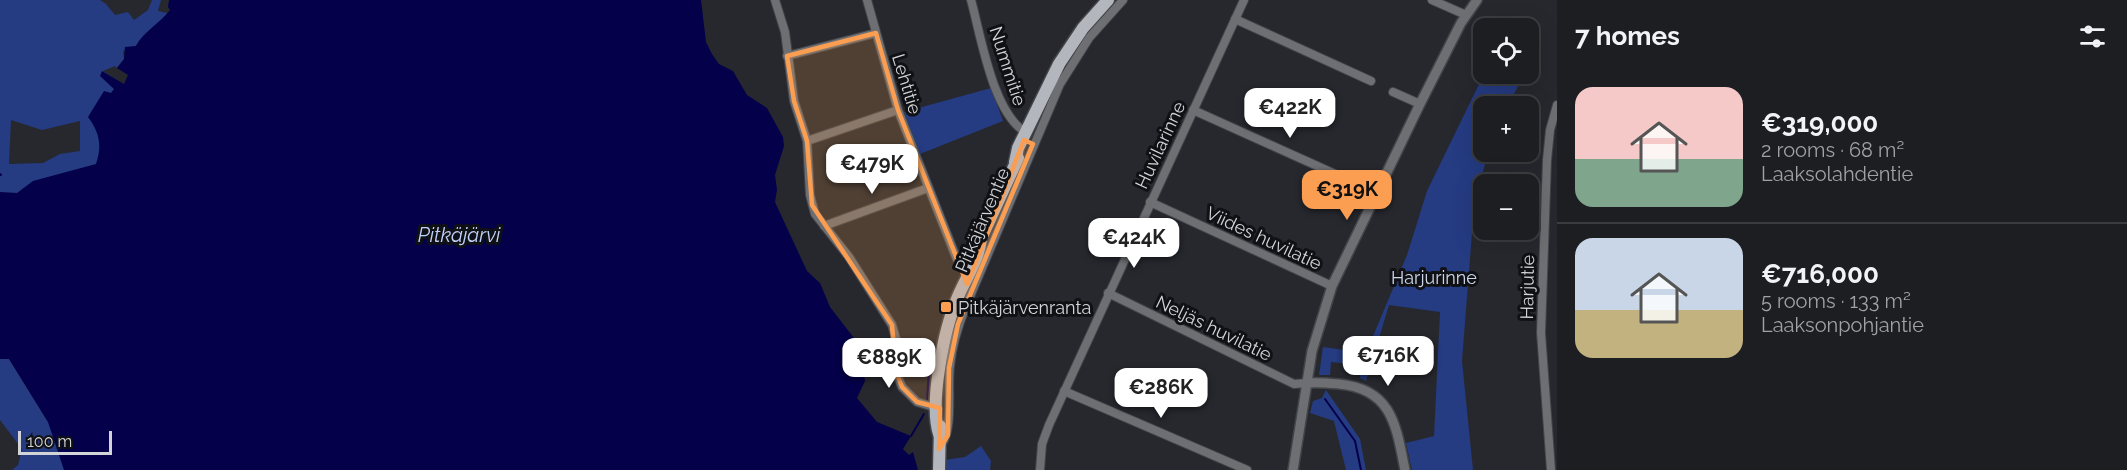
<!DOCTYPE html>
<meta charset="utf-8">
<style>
body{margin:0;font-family:Raleway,sans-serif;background:#25272a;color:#f1f3f6;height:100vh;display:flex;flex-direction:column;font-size:22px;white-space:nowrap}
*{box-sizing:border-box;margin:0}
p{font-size:20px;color:#a0a2a5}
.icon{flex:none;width:33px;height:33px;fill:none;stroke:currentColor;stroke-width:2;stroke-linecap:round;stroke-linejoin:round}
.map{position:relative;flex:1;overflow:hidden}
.panel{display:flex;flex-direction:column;background:#1c1e22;width:570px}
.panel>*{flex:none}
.tools{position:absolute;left:1473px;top:18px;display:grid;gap:12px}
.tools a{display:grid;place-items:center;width:66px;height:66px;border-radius:12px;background:#1c1e22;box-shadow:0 6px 24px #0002,0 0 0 2px #3a3c40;font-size:30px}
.scale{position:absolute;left:18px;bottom:15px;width:94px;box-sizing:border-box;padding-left:6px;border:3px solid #d3d4d8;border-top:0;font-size:16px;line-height:21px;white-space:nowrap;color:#d3d4d8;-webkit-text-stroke:4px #101114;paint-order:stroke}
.price{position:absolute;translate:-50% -51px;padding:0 14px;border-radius:12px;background:#fff;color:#222;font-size:20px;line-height:39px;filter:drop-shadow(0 2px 3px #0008)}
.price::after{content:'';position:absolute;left:50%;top:36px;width:18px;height:14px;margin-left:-9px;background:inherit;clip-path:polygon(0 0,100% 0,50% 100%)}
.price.selected{background:#fb9e52;color:#111}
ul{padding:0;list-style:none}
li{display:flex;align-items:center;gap:18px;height:150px;padding:0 18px}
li+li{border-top:2px solid #3a3c40}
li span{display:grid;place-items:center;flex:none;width:168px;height:120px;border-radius:18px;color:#555}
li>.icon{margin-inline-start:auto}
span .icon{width:72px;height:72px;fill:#fffc;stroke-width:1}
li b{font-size:26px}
h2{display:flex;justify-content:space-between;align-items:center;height:72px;padding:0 18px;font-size:26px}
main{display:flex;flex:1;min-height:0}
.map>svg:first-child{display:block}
.green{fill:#253b82;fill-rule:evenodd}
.water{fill:#04014a}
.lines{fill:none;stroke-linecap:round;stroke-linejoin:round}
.stream{stroke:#04014a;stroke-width:2}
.minor-casing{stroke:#424449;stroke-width:10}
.tertiary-casing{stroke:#424449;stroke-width:12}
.primary-casing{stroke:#424449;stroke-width:15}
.minor{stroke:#6e6f72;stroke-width:8}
.tertiary{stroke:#6e6f72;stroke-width:9}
.primary{stroke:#b3b6bd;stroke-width:12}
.marked{fill:#fb9e52;fill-opacity:0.2;stroke:#fb9e52;stroke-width:4.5;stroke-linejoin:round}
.poi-dot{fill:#fb9e52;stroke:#101114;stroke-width:2}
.labels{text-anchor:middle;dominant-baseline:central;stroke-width:6;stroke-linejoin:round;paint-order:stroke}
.street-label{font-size:18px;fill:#d3d4d8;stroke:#101114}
.park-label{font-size:18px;fill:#cdd6eb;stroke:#101114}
.poi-label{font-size:18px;fill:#d3d4d8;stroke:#101114;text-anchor:start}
.water-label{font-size:20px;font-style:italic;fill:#c0d1fb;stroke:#101114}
</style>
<main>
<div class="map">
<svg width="1557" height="470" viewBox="0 0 1557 470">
<rect width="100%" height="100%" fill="#26282e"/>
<g class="green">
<path d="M 0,0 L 100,0 L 106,4 L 115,15 L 128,12 L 134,20 L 148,10 L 152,0 L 161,0 L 158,11 L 167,13 C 162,28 143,32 136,46 L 123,51 L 124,59 L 117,68 L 115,66 L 103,71 L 123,84 L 119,151 L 0,233 ZM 11,120 L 42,130 L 80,121 L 80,151 L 60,154 L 43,163 L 9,164 Z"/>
<path d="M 1484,74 L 1524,74 L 1508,106 L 1484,106 L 1484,152 L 1488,152 L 1474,207 L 1462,361 L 1473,470 L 1412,470 L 1406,443 L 1434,436 L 1440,312 L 1389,305 L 1366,381 L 1360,378 L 1361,365 L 1331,362 L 1330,375 L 1319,375 L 1323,347 L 1366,353 L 1407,255 L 1427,191 Z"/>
<path d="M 991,88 L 1003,121 L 920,154 L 904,112 Z"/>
<path d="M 0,307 L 9,359 L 48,422 L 71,470 L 12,470 L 18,465 L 22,449 L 0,420 Z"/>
<path d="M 1326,390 L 1360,439 L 1366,470 L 1346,470 L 1334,421 L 1310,413 L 1313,401 L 1322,398 Z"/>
<path d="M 981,446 L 991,461 L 990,470 L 944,470 L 944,460 L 965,457 Z"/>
</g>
<path class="water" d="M 169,0 L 701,0 L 706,42 L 712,54 L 719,64 L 733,71 L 747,95 L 767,108 L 783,137 L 784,146 L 775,175 L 777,190 L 775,202 L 807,271 L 820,283 L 830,307 L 864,351 L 861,360 L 865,381 L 857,398 L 877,422 L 911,436 L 903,449 L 909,455 L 913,452 L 918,470 L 64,470 L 48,422 L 9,359 L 0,359 L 0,192 L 17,193 L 33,181 L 96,164 C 102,146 100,133 88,117 L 104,91 L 111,93 L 114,89 L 100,76 L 102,71 L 124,84 L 128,75 L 117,68 L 124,59 L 125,47 L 136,46 C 143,32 160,23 170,10 L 168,7 Z"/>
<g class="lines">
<g class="stream">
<path d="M 0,174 L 1,175"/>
<path d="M 1325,399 L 1355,441 L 1361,470"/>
<path d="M 927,402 L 930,350"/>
<path d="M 911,436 L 924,414"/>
</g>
<defs>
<g id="minor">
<path d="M 775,0 L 785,32 L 794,101 L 807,141 L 810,195 L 815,214 L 849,257 L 892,325 L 896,339 L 896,372 L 902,387 L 917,402 L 937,408"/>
<path d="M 867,0 L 898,110 L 956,257 L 959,263 L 970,269"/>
<path d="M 971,0 C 981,36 993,115 1027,133"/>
<path d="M 1432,0 L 1466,15"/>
<path d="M 1235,19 L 1371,81"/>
<path d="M 787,56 L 876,33"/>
<path d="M 1393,92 L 1420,104"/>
<path d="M 1193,110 L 1375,192"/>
<path d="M 807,141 L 898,110"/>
<path d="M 1150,202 L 1332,286"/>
<path d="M 824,226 L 928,188"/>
<path d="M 1108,293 L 1294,384 L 1307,383"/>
<path d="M 1064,391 L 1247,470"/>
<path d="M 941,445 C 954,429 947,387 950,366 C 952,345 958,326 966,306 L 1060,84 L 1089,38 L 1123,0"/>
<path d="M 1040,470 L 1042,444 L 1049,425 L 1244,0"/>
<path d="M 1551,470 L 1541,333 L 1547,160 L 1550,130 L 1557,105"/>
</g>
<g id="tertiary">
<path d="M 1307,383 C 1318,382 1328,383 1339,384 C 1392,389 1396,425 1405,470"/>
<path d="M 1293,470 L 1312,351 L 1332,286 L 1420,104 L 1461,23 L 1477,0"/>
</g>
<g id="primary">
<path d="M 1015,162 L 1018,148 L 1059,64 L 1083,28 L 1108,0"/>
<path d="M 978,245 L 1018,158"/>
<path d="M 939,434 C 929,403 944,330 957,299 C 965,279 978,261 981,240"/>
<path d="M 939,470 L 940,426"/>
</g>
</defs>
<use href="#minor" class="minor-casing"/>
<use href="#tertiary" class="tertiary-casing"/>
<use href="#primary" class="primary-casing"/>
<use href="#minor" class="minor"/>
<use href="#tertiary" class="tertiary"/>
<use href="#primary" class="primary"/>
</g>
<path class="marked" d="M 876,33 L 898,110 L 967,284 L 1024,140 L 1033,144 L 958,324 L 949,368 L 948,435 L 939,449 L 940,408 L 917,402 L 902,387 L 896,372 L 892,325 L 812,205 L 807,141 L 794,101 L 787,56 Z"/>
<rect class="poi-dot" x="940" y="301" width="12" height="12" rx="3"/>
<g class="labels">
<g class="street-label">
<text transform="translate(1008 66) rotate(72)">Nummitie</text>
<text transform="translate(907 84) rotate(73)">Lehtitie</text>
<text transform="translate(1160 145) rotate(-65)">Huvilarinne</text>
<text transform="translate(982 220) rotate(-67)">Pitkäjärventie</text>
<text transform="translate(1264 238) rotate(25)">Viides huvilatie</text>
<text transform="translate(1527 287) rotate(-89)">Harjutie</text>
<text transform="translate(1214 328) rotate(26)">Neljäs huvilatie</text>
</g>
<g class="park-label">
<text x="1434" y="277">Harjurinne</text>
</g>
<g class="poi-label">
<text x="958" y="307">Pitkäjärvenranta</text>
</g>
<g class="water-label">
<text x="459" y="235">Pitkäjärvi</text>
</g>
</g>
</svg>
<div class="tools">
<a><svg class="icon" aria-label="locate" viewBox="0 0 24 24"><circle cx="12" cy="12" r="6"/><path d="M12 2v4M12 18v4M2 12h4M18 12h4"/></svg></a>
<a>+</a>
<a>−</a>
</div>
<div class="scale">100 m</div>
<b class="price" style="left:1290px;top:139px">€422K</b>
<b class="price" style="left:872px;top:195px">€479K</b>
<b class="price selected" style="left:1347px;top:221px">€319K</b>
<b class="price" style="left:1134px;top:269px">€424K</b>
<b class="price" style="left:1388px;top:387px">€716K</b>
<b class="price" style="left:889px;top:389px">€889K</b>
<b class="price" style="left:1161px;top:419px">€286K</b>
</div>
<section class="panel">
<h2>7 homes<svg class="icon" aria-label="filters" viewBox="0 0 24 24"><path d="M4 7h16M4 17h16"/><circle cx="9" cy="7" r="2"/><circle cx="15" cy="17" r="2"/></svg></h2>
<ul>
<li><span style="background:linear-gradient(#f6c9c9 60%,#7fa58c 0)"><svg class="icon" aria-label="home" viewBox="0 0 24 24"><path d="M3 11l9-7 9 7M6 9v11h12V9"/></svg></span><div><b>€319,000</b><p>2 rooms · 68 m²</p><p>Laaksolahdentie</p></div></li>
<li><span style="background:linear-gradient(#c9d6e8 60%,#c2b280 0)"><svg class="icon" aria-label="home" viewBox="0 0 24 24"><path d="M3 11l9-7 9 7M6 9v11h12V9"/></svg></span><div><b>€716,000</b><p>5 rooms · 133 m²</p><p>Laaksonpohjantie</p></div></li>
</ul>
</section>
</main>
